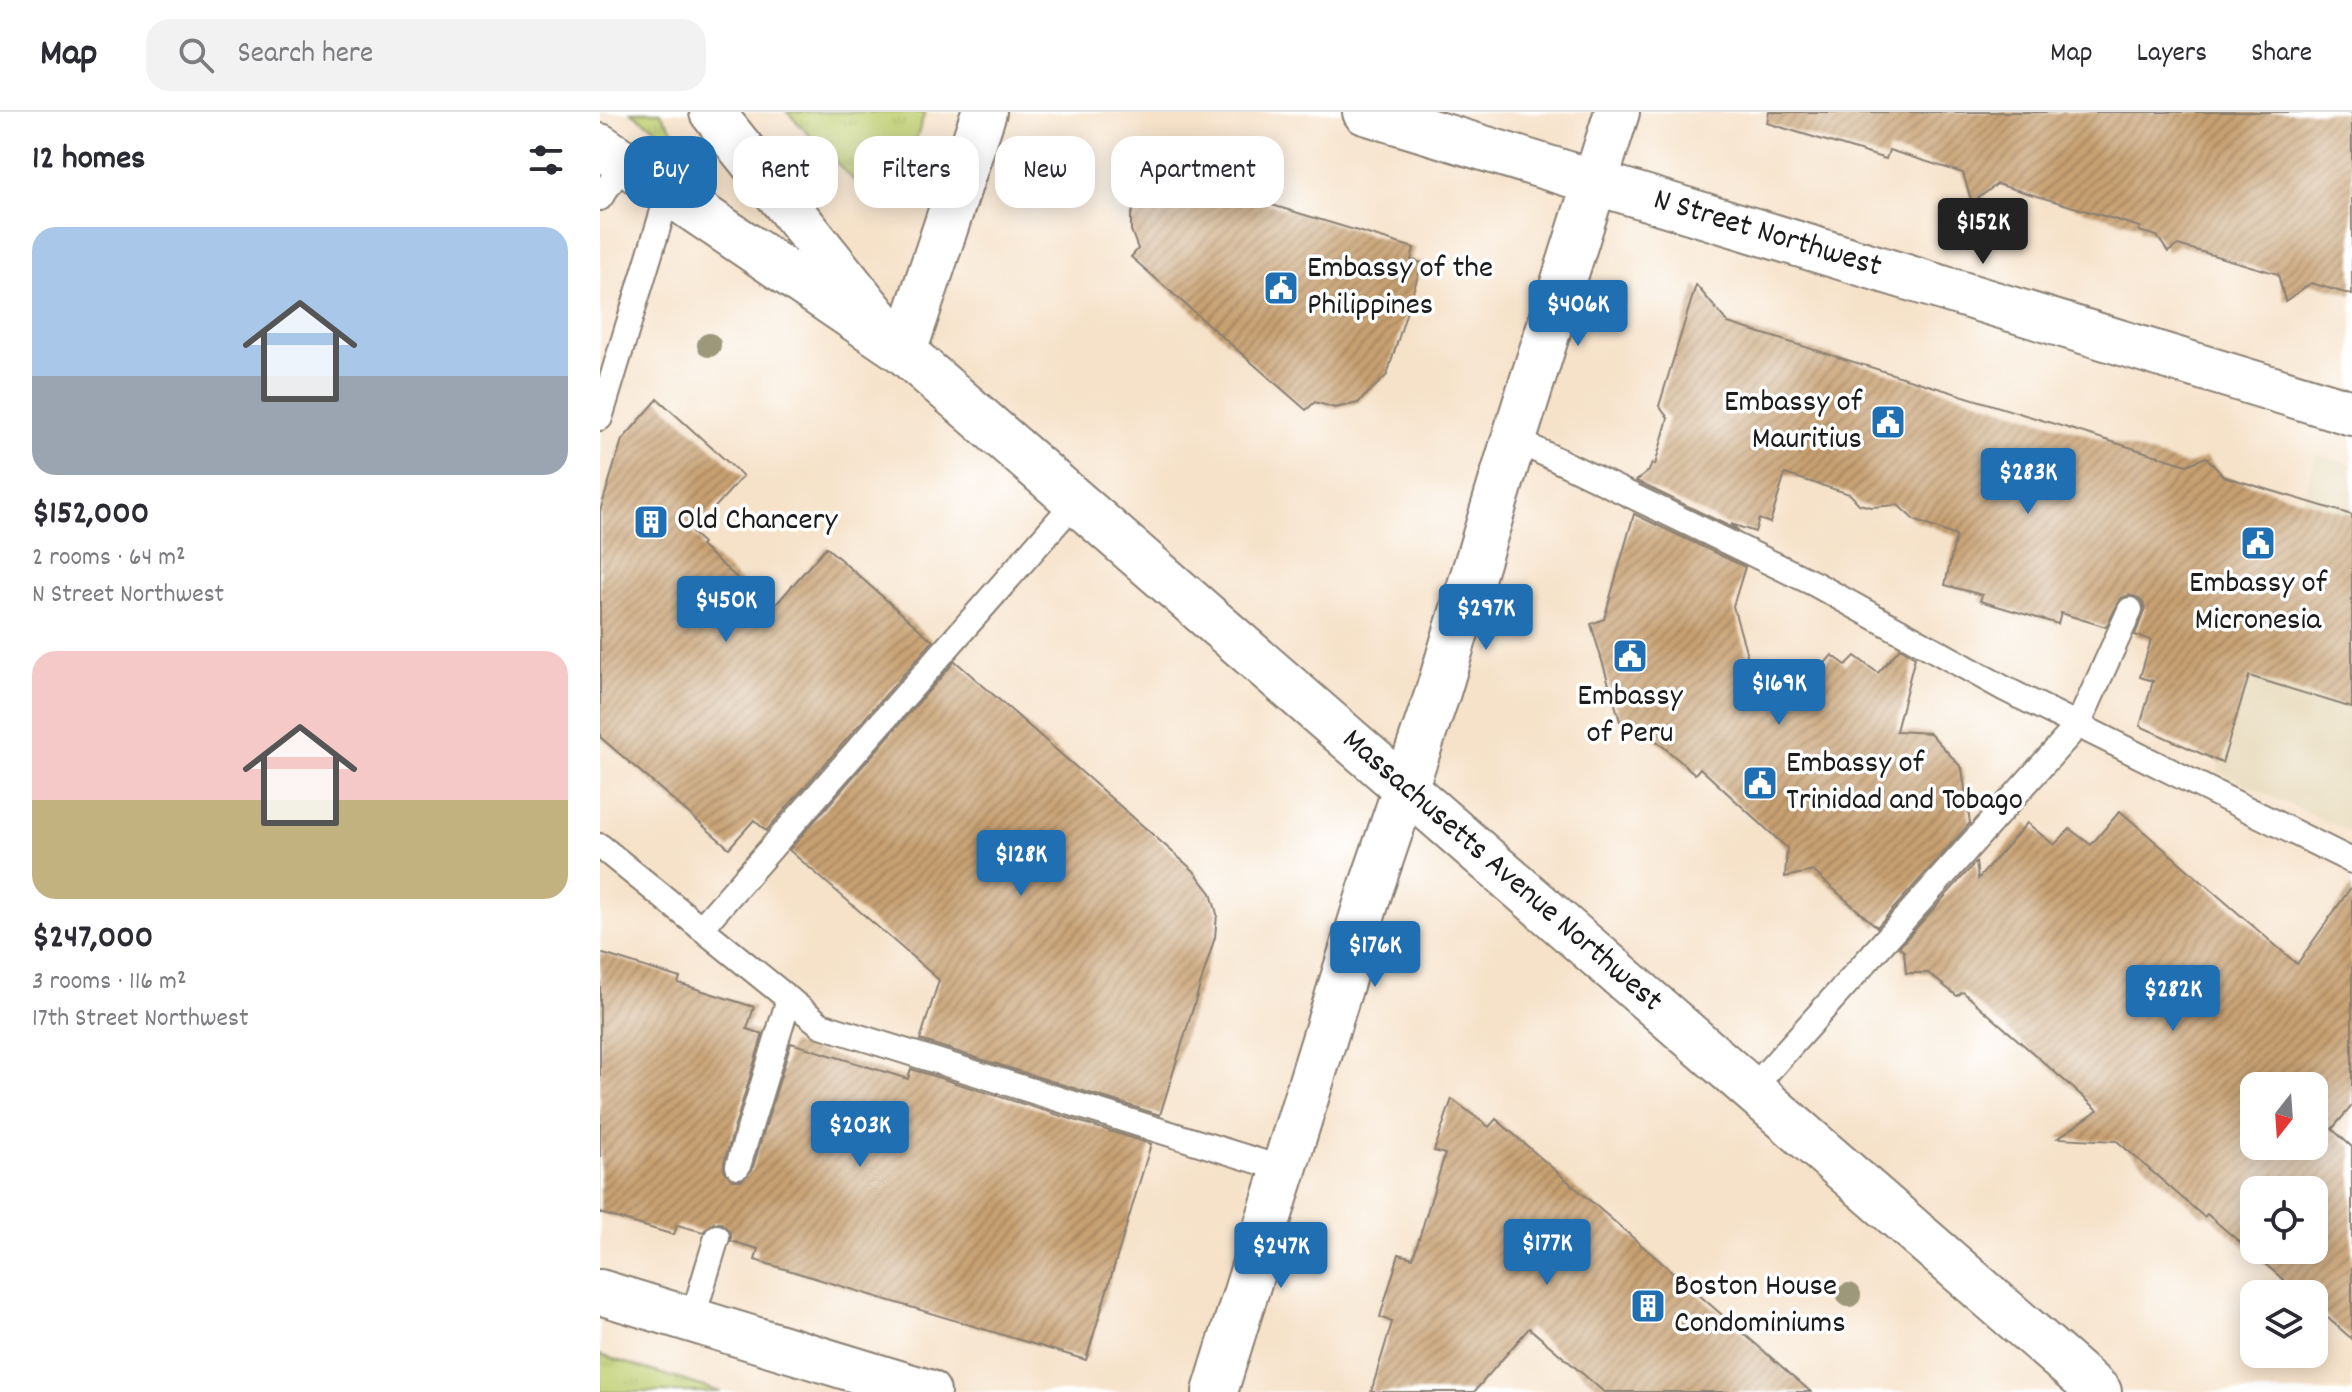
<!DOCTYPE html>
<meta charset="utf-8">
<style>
body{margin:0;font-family:Dekko,sans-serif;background:#f2f2f3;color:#2b2b33;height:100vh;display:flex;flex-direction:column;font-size:30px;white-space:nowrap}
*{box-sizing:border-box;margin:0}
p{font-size:26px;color:#7c7c81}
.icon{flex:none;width:44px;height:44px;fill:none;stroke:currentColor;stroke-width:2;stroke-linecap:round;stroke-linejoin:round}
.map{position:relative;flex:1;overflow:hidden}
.drawer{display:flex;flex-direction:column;background:#fff;width:600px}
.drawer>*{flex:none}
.banner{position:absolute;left:24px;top:24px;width:760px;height:72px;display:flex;gap:16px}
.needle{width:52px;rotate:197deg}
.fabs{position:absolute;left:1640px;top:960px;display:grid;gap:16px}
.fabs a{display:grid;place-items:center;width:88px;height:88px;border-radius:16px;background:#fff;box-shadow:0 4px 20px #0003;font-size:40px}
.price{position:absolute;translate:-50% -68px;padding:0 18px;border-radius:8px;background:#1f6fb2;color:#fff;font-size:26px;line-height:52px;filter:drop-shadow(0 2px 4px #0008)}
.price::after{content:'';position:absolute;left:50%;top:48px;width:24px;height:18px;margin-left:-12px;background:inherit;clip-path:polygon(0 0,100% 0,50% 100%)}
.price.selected{background:#222;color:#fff}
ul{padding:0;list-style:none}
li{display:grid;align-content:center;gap:16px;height:424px;padding:0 32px}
li span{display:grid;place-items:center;height:248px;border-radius:24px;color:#555}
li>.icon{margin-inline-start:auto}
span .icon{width:144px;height:144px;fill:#fffc;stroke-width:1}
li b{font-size:34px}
h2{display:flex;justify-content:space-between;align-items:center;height:96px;padding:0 32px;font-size:34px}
.tag{padding:0 28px;border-radius:24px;background:#fff;box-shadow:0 4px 20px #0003;font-size:28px;line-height:72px}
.tag.selected{background:#1f6fb2;color:#fff}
header{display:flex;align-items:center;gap:48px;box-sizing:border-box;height:112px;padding:0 40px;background:#fff;border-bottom:2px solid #e1e1e2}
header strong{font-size:38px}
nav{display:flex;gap:44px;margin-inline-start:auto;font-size:28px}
.search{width:560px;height:72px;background:#f2f2f3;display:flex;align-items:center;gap:20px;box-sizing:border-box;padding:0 28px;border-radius:24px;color:#7c7c81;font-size:30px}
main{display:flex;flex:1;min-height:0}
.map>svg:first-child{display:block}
.built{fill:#e7daba}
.grass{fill:url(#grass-tufts);stroke:#6e7646;stroke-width:2}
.building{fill:url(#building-hatch);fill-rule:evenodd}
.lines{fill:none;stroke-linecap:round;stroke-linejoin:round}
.service-casing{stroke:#897f72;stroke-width:28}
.minor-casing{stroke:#897f72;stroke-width:48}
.secondary-casing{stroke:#897f72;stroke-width:48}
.primary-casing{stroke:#897f72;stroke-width:48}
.service{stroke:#fff;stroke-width:24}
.minor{stroke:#fff;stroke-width:44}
.secondary{stroke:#fff;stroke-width:44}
.primary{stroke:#fff;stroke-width:44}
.tree{fill:#9d987a}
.labels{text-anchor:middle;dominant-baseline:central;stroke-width:7;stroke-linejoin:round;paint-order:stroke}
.street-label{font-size:32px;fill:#1c1c1c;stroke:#fff}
.poi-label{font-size:32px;fill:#1c1c1c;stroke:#fff;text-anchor:start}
</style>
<header>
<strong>Map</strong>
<div class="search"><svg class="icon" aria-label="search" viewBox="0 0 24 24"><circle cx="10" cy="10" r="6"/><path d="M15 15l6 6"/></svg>Search here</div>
<nav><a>Map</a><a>Layers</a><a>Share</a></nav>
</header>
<main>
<section class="drawer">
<h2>12 homes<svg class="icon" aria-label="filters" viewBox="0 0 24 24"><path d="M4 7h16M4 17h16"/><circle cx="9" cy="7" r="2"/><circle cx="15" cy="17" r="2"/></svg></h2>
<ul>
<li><span style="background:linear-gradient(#a9c7e8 60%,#9aa5b1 0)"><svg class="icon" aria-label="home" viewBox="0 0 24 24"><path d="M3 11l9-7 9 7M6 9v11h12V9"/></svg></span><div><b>$152,000</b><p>2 rooms · 64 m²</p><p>N Street Northwest</p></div></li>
<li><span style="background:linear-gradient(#f6c9c9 60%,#c2b280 0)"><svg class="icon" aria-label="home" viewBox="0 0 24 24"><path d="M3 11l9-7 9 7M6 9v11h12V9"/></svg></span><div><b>$247,000</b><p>3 rooms · 116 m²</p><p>17th Street Northwest</p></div></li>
</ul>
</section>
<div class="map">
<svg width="1752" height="1280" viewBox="0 0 1752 1280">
<defs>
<pattern id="grass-tufts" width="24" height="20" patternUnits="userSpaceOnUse" patternTransform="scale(2)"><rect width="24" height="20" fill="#bfcf71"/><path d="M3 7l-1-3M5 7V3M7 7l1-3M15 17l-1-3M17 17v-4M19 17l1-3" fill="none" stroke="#a4b161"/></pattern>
<pattern id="building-hatch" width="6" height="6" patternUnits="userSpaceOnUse" patternTransform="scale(2)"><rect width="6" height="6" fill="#c8a172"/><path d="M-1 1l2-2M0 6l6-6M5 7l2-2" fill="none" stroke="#a2825d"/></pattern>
</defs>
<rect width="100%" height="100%" fill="#fff"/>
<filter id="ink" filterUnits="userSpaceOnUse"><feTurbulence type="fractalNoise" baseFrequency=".0125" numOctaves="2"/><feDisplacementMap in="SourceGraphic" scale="16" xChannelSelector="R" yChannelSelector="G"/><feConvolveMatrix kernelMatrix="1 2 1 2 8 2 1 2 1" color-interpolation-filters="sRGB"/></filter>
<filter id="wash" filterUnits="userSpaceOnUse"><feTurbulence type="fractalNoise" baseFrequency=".006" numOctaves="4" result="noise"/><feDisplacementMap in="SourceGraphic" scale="32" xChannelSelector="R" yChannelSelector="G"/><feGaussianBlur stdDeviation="1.8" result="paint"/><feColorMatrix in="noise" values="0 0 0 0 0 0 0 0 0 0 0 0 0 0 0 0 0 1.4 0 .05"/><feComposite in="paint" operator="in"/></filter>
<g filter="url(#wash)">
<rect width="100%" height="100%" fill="#f6e2c9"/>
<path class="built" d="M 1717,342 L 1752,352 L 1752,721 L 1618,660 L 1700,388 L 1703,388 Z"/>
<g class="grass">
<path d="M 31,0 L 60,0 L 85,36 Z"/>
<path d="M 187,0 L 325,0 L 297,85 L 285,92 L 274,89 Z"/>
<path d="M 0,1243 L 121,1280 L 0,1280 Z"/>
</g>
<g id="blocks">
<g class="building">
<path d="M 1169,0 L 1752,0 L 1752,183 L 1711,171 L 1685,189 L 1678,162 L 1578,133 L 1568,140 L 1557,124 L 1539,119 L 1540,115 L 1397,72 L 1372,91 L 1363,61 L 1289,38 L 1286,47 L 1167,11 Z"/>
<path d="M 586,67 L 814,136 L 811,148 L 822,151 L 787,263 L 758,291 L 735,296 L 715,290 L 706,298 L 531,145 L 538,137 L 531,118 L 531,103 L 536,92 L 545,82 Z"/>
<path d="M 1096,173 L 1128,211 L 1587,353 L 1606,345 L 1623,364 L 1752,403 L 1752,596 L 1649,564 L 1622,651 L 1540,614 L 1553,569 L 1540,565 L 1551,528 L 1535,523 L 1545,497 L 1543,490 L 1537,485 L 1529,483 L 1521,486 L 1506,515 L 1461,501 L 1458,512 L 1380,489 L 1382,483 L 1345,473 L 1356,424 L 1314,408 L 1298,393 L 1271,395 L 1259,392 L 1250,382 L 1185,362 L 1170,411 L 1159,407 L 1155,420 L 1131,412 L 1139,419 L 1036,369 L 1049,359 L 1052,351 L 1055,353 L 1068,306 L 1059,294 Z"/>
<path d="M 58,287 L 143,364 L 92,421 L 103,431 L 101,434 L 172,497 L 226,435 L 333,529 L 166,719 L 154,708 L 129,736 L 0,625 L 0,399 L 22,328 Z"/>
<path d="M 1034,402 L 1145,455 L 1133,494 L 1148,546 L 1196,585 L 1232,543 L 1246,553 L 1255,544 L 1278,561 L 1300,536 L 1315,545 L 1296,619 L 1330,621 L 1362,656 L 1370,711 L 1277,815 L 1213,759 L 1185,765 L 1187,736 L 1100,656 L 1095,662 L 1031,607 L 1020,609 L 991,512 L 1004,507 Z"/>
<path d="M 355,549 L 593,758 L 611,781 L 617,802 L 615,825 L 560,1003 L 320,928 L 339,868 L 189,738 Z"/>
<path d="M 1520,699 L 1697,852 L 1752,774 L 1752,994 L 1732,1017 L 1752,1035 L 1752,1227 L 1714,1194 L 1714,1182 L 1700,1182 L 1607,1102 L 1604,1105 L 1517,1029 L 1458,1026 L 1498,998 L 1363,880 L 1357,884 L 1328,861 L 1306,861 L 1304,839 L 1299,835 L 1376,750 L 1378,767 L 1427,711 L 1454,733 L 1470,717 L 1491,733 ZM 1654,974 L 1714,974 L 1714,1034 L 1654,1034 ZM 1654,1078 L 1714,1078 L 1714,1138 L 1654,1138 Z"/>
<path d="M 0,841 L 80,866 L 78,871 L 154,895 L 147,917 L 163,922 L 124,1050 L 124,1058 L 133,1068 L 142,1068 L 152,1058 L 191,931 L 308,967 L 311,957 L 551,1032 L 486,1248 L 155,1148 L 158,1137 L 131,1129 L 131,1121 L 122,1111 L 113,1111 L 103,1120 L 77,1113 L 74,1123 L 0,1101 Z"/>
<path d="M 852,987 L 889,1015 L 896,1007 L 1211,1280 L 1004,1280 L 929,1216 L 874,1280 L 771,1280 L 792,1210 L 780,1205 L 799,1142 L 813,1146 L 845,1042 L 834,1039 Z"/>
</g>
</g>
</g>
<g filter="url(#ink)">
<use href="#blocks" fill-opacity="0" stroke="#897f72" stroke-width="2"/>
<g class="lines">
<defs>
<g id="service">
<path d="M 0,86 L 25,49"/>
<path d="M 0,306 L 69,79"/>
<path d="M 914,327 L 1215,472 L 1405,577 L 1752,749"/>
<path d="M 0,734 L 221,913 L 683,1057"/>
<path d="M 101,816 L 475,390"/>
<path d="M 1152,977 L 1478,613 L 1530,498"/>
<path d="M 138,1054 L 189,887"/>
<path d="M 92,1208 L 117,1125"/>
</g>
<g id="minor">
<path d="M 765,0 L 1752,301"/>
<path d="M 304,240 L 384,0"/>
<path d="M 0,1180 L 328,1280"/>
</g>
<path id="secondary" d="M 615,1280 L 771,776 L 838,580 L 914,327 L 1017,0"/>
<g id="primary">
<path d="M 112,0 L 278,207"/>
<path d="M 0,34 L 304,240 L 1499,1280"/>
</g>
</defs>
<use href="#service" class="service-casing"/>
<use href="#minor" class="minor-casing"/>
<use href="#secondary" class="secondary-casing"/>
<use href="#primary" class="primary-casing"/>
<use href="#service" class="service"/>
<use href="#minor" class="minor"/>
<use href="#secondary" class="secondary"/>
<use href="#primary" class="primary"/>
</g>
<g class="tree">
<circle cx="109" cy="233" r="12"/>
<circle cx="1249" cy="1183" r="12"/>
</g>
</g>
<defs>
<symbol id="civic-square" viewBox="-11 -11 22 22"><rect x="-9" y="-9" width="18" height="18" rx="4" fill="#1f6fb2" stroke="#fff"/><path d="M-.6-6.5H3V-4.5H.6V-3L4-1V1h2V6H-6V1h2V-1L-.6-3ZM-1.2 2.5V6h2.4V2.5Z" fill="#fff"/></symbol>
<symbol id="building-square" viewBox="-11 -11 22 22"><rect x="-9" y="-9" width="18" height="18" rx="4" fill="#1f6fb2" stroke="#fff"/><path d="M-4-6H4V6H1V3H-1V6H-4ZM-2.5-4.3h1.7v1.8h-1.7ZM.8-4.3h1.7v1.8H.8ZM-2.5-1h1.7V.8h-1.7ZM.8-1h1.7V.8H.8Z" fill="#fff"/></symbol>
</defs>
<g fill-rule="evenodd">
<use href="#civic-square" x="661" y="156" width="40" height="40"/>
<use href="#civic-square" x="1268" y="290" width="40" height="40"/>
<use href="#building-square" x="31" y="390" width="40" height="40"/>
<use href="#civic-square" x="1638" y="411" width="40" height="40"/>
<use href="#civic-square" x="1010" y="524" width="40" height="40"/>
<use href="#civic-square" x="1140" y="651" width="40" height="40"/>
<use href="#building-square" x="1028" y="1174" width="40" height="40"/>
</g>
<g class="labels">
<g class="street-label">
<text transform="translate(1167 123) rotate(17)">N Street Northwest</text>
<text transform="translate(901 760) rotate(41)">Massachusetts Avenue Northwest</text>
</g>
<g class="poi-label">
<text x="707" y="158">Embassy of the<tspan x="707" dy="37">Philippines</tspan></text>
<text x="1262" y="292" text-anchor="end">Embassy of<tspan x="1262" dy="37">Mauritius</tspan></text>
<text x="77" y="410">Old Chancery</text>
<text x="1658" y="473" text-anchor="middle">Embassy of<tspan x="1658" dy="37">Micronesia</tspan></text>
<text x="1030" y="586" text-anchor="middle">Embassy<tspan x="1030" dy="37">of Peru</tspan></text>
<text x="1186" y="653">Embassy of<tspan x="1186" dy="37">Trinidad and Tobago</tspan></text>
<text x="1074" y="1176">Boston House<tspan x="1074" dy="37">Condominiums</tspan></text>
</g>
</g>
</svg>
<div class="fabs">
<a><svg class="needle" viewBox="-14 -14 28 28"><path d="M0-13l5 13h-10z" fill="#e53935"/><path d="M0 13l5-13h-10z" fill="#7c7c81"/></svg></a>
<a><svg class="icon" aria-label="locate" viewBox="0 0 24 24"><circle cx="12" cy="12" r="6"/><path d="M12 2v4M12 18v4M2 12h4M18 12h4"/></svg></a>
<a><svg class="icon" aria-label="layers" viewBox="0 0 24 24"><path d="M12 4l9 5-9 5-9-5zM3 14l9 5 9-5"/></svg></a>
</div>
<b class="price selected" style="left:1383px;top:154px">$152K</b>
<b class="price" style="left:978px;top:236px">$406K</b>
<b class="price" style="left:1428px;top:404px">$283K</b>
<b class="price" style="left:126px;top:532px">$450K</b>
<b class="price" style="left:886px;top:540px">$297K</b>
<b class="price" style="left:1179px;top:615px">$169K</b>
<b class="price" style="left:421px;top:786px">$128K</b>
<b class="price" style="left:775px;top:877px">$176K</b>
<b class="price" style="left:1573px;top:921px">$282K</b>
<b class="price" style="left:260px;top:1057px">$203K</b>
<b class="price" style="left:947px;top:1175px">$177K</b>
<b class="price" style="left:681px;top:1178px">$247K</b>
<div class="banner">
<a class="tag selected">Buy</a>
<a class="tag">Rent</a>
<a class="tag">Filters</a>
<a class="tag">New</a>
<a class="tag">Apartment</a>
</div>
</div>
</main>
